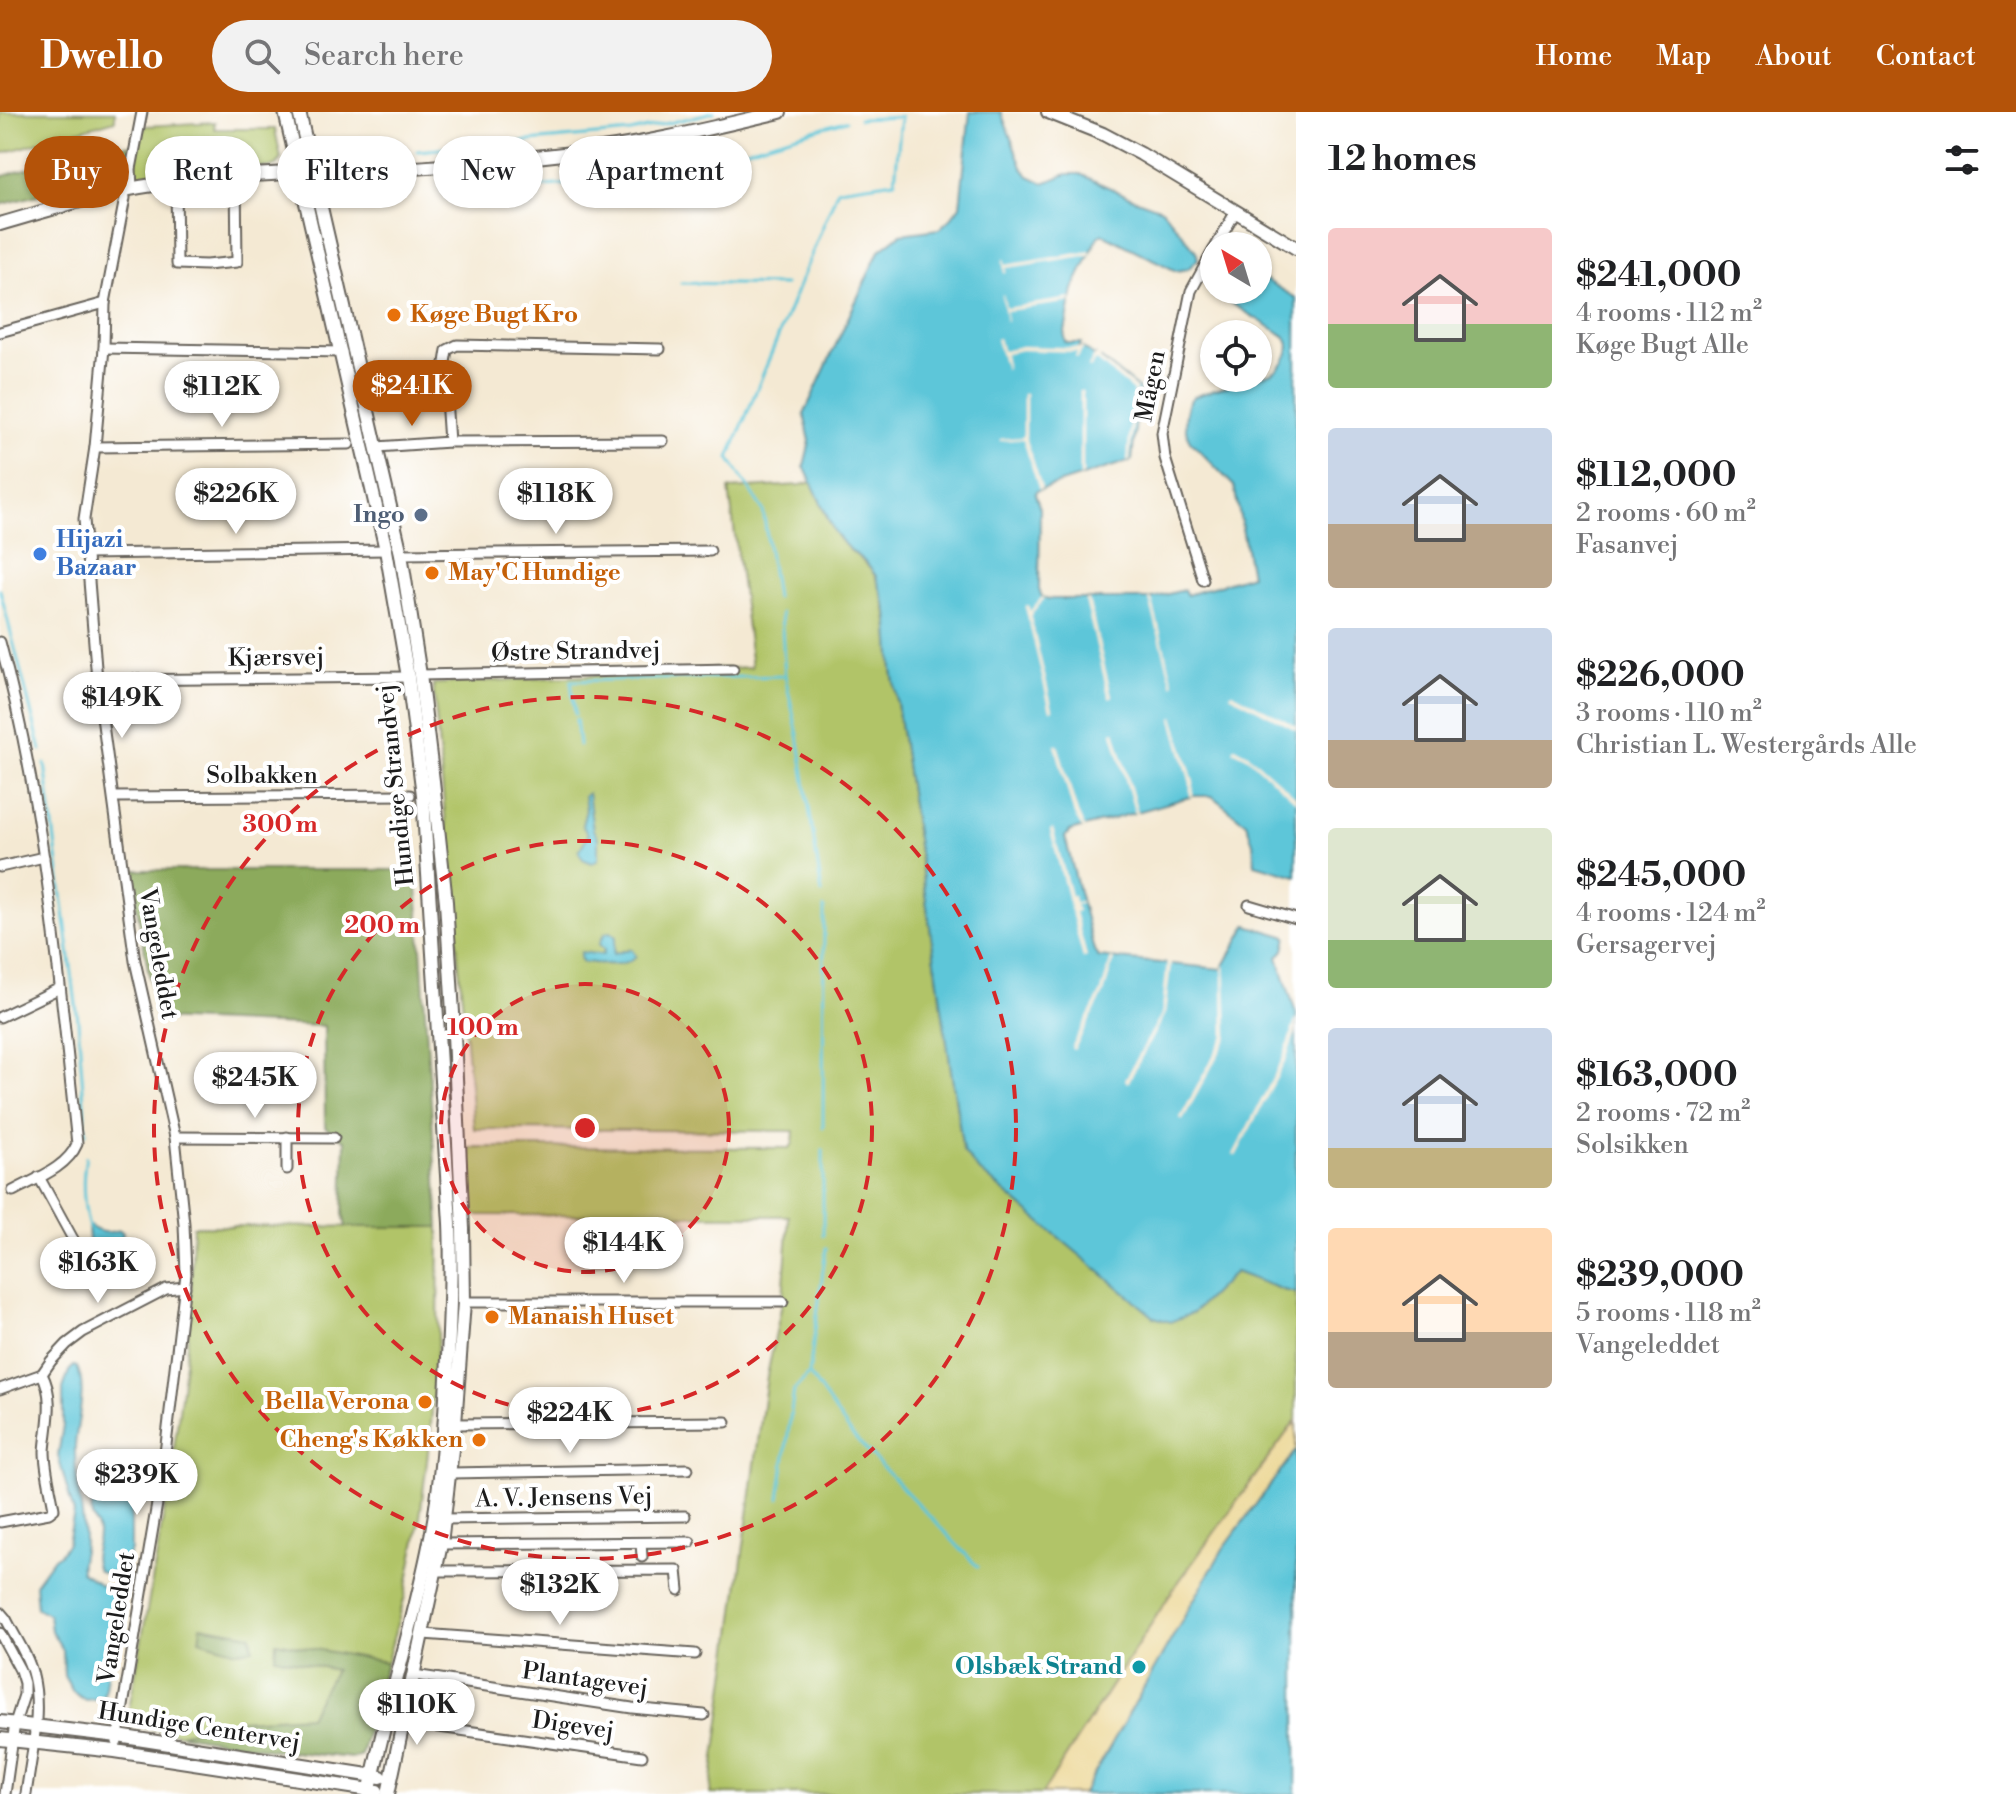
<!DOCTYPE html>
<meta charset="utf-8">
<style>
body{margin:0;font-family:"Libre Bodoni",serif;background:#f2f2f2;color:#202124;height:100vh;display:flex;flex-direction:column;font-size:30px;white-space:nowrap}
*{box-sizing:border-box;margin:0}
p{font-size:26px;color:#757577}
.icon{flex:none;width:44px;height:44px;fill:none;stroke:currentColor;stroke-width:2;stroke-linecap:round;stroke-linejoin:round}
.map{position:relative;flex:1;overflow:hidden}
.drawer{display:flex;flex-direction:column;background:#fff;width:720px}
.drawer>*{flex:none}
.banner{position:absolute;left:24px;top:24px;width:760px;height:72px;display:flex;gap:16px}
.needle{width:52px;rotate:322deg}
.controls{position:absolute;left:1200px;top:120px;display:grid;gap:16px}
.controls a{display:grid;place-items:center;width:72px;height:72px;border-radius:50%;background:#fff;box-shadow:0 2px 6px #0004;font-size:40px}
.price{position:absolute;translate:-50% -68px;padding:0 18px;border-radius:28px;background:#fff;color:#222;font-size:26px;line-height:52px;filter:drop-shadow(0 2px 4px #0008)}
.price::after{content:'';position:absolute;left:50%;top:48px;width:24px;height:18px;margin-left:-12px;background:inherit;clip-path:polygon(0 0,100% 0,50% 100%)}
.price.selected{background:#b45309;color:#fff}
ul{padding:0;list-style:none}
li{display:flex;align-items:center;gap:24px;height:200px;padding:0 32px}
li span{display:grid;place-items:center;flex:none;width:224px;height:160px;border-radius:8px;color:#555}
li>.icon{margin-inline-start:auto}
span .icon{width:96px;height:96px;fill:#fffc;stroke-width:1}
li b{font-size:34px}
h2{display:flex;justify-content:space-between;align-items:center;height:96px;padding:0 32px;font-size:34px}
.chip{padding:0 28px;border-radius:36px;background:#fff;box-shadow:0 2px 6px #0004;font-size:28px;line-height:72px}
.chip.selected{background:#b45309;color:#fff}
header{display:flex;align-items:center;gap:48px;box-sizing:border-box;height:112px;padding:0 40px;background:#b45309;color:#fff}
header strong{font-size:38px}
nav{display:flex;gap:44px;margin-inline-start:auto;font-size:28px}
.search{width:560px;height:72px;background:#f2f2f2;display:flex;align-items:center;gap:20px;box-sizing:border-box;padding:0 28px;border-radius:44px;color:#757577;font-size:30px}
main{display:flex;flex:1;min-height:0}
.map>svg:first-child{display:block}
.green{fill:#b1c468;stroke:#667042;stroke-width:2}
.forest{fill:#8caa5c;stroke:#54633c;stroke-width:2}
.sand{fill:#eeda9e;stroke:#857b5d;stroke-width:2}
.water{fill:#5dc6d9;stroke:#3c717a;stroke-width:2}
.pier{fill:#f4e9d3}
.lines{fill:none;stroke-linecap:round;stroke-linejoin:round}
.stream{stroke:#5dc6d9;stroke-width:3}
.street-casing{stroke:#68645c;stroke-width:13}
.secondary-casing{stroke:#68645c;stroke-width:16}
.street{stroke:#fff;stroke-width:9}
.secondary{stroke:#fff;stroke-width:12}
.ring{fill:none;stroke:#d62828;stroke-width:4;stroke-dasharray:14 10}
.food-dot{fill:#e8710a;stroke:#fff;stroke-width:3}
.service-dot{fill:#5c6f8a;stroke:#fff;stroke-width:3}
.shop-dot{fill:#3f7fe0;stroke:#fff;stroke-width:3}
.culture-dot{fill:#0f9aa8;stroke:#fff;stroke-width:3}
.labels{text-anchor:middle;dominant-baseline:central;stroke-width:8;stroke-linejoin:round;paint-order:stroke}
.food-label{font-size:24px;font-weight:bold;fill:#c56008;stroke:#fff;text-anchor:start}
.street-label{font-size:24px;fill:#1c1c1c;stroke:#fff}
.service-label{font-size:24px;font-weight:bold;fill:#4e5e75;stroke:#fff;text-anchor:end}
.shop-label{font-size:24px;font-weight:bold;fill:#366cbe;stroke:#fff;text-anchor:start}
.culture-label{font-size:24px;font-weight:bold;fill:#0d838f;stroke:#fff;text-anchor:end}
.centre{fill:#d62828;stroke:#fff;stroke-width:4}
.ring-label{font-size:24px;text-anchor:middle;font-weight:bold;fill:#d62828;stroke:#fff;stroke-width:8;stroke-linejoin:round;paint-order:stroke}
</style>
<header>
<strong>Dwello</strong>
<div class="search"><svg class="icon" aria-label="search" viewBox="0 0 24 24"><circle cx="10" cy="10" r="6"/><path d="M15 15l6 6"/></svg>Search here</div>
<nav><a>Home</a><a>Map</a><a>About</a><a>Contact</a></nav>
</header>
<main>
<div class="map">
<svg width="1296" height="1682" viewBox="0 0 1296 1682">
<rect width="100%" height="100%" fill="#fff"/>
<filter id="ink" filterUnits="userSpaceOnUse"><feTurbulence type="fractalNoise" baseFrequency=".0125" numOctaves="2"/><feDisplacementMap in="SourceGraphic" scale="16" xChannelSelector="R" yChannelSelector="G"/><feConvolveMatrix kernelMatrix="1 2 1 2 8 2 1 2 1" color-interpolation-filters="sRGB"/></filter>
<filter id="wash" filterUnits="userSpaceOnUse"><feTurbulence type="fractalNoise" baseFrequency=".006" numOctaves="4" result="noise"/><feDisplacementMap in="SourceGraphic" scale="32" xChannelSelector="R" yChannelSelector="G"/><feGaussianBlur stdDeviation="1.8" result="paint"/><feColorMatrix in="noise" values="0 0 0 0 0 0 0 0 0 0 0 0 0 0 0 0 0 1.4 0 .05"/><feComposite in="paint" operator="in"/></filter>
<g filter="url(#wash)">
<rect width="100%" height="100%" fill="#f4e9d3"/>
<g class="green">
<path d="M 0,0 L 115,0 L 115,8 L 0,42 Z"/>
<path d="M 215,10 L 214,17 L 275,17 L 281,47 L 276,53 L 269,55 L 175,61 L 136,65 L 134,60 L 141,21 L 146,14 Z"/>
<path d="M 812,370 C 821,391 829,415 844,432 C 854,443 868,450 875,464 C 890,492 889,526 892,557 L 963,1039 L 1193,1201 L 1235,1159 L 1283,1178 L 1296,1181 L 1296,1308 L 1175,1475 L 1042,1682 L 710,1682 L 767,1264 L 783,1186 L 789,1104 L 472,1103 L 469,1035 L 790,1036 L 793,1031 L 794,1019 L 474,1017 L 433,572 L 752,555 L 729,377 L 801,373 Z"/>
<path d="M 193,1114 L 439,1115 L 438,1225 L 430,1324 L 419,1413 L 405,1484 L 361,1643 L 353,1646 L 275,1638 L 126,1613 C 151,1476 178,1339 190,1200 C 192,1172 192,1143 193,1114 Z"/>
</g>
<g class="forest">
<path d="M 134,33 L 129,53 L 110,59 L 80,72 L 0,93 L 0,65 C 44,52 88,34 134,33 Z"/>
<path d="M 130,758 L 416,758 L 439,1115 L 346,1115 L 343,1102 L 345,1029 L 325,1015 L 324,914 L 157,907 Z"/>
<path d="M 201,1514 L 251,1523 L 253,1537 L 237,1539 L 199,1528 Z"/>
<path d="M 276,1530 L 386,1550 L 361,1643 L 353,1646 L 275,1638 L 180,1622 L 239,1608 L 309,1604 L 335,1558 L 275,1545 Z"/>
</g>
<path class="sand" d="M 1296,1308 L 1296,1338 L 1223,1437 L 1083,1682 L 1042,1682 L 1175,1475 Z"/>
<g class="water">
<path d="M 970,0 L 1001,0 L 1022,55 L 1029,64 L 1044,71 L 1067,62 L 1080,62 L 1134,87 L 1162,97 L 1196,139 L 1198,147 L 1188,157 L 1176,159 L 1103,122 L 1098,125 L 1073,177 L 1064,225 L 1065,230 L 1068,231 L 1081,231 L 1079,236 L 1083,236 L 1094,244 L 1096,243 L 1139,277 L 1132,348 L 1036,379 L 1035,382 L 1040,397 L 1039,478 L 1042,485 L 1048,487 L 1149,487 L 1184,478 L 1187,483 L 1251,463 L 1234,374 L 1190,329 C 1183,317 1184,295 1193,285 C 1211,279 1229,273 1248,268 C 1256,265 1268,264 1276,258 C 1286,250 1293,235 1286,225 L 1213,180 L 1214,175 L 1214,178 L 1258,178 L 1258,163 L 1296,186 L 1296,764 L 1255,752 L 1253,731 L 1246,711 L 1212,684 L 1193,684 L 1070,719 L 1065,725 L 1094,838 L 1098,845 L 1222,857 L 1247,813 L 1287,825 L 1284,838 L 1278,845 L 1296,902 L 1296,1181 L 1283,1178 L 1235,1160 L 1193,1201 L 1170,1210 L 1154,1205 L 977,1057 L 963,1039 L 892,557 L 888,500 L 876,464 L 866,451 L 846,434 L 834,419 L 804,354 L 810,329 L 804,302 L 879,139 L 901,122 L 939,117 L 951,106 L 960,94 Z"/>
<path d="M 588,681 L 593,718 L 598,726 L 598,747 L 592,751 L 583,747 L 579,739 L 588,723 L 582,713 L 586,698 L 584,684 Z"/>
<path d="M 611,820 L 616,825 L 613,842 L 631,837 L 636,844 C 624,857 600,851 583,850 L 580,846 L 581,840 L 603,843 L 604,838 L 599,832 L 605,821 Z"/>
<path d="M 88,1113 C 99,1121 106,1122 120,1118 L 123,1121 L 122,1125 L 101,1144 L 96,1146 L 90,1142 Z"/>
<path d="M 74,1254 L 77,1255 C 88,1278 76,1311 75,1335 C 74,1367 84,1398 84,1429 C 84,1441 79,1447 81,1460 L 107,1477 L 118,1490 L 104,1582 L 96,1587 L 85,1588 L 73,1580 L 64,1564 L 63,1538 L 51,1519 L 49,1503 L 37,1496 L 35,1472 L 54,1446 L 60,1442 L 68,1431 L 74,1401 L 58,1344 L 63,1313 L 63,1277 L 69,1259 Z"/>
<path d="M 1296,1338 L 1296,1682 L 1083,1682 L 1223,1437 Z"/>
<path d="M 126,1357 L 132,1361 L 137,1370 L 137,1388 L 131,1402 L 131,1438 L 123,1457 L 106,1462 L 97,1458 C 90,1442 98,1437 98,1422 C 98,1415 94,1411 92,1404 C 91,1398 92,1392 93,1385 C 96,1363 104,1358 126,1357 Z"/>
</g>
<g class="pier">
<path d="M 1091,139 L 1090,143 L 1006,156 L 1006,161 L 1004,161 L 1003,147 L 1004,147 L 1006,153 Z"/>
<path d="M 1003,182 L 1006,196 L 1071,186 L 1070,190 L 1006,199 L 1007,210 L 1006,210 L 1002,183 Z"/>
<path d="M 999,226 L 1002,238 L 1004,239 L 1021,234 L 1084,236 L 1077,246 L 1075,245 L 1077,240 L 1021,238 L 1005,242 L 1007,256 L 1005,257 L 996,227 Z"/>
<path d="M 1100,241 L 1102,243 L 1100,247 L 1136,276 L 1130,348 L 1127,349 L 1133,279 L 1096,248 L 1090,256 L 1088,255 L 1094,244 Z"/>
<path d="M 1080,279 L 1083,279 L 1083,363 L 1080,364 Z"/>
<path d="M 1023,282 L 1026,282 L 1026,325 L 1042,376 L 1039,378 L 1023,327 L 1000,329 L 1000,327 L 1023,325 Z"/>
<path d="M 1042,485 L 1045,486 L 1032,501 L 1031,506 L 1053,597 L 1050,598 L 1025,494 L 1028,493 L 1030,499 Z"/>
<path d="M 1149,487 L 1152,487 L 1174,572 L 1172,572 Z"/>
<path d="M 1085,488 L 1089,488 L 1112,585 L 1109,586 Z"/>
<path d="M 1232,580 L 1296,614 L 1296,618 L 1230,583 Z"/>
<path d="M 1174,605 L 1194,670 L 1193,684 L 1190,685 L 1190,671 L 1172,606 Z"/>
<path d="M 1115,619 L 1138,701 L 1135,702 L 1112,620 Z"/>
<path d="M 1055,633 L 1058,633 L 1078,701 L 1085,716 L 1082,716 L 1074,703 Z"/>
<path d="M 1235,635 L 1248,642 L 1296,685 L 1296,690 L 1247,645 L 1233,638 Z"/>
<path d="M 1053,717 L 1071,784 L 1074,784 L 1075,790 L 1081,789 L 1082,791 L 1076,793 L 1078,799 L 1075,800 L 1087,845 L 1083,846 L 1050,718 Z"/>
<path d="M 1111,846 L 1114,847 L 1104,881 L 1074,938 L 1071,936 L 1101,880 Z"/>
<path d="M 1167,851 L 1171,851 L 1165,901 L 1128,971 L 1125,968 L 1162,901 Z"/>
<path d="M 1225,852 L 1228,925 L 1183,1008 L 1180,1006 L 1224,924 L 1223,857 Z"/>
<path d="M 1296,906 L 1296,919 L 1286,948 L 1236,1044 L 1233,1043 L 1283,946 Z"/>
</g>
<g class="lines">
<g class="stream">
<path d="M 417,39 L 631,20 L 714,0"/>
<path d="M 455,79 C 512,76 570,74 626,65 C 701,53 773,29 846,9"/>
<path d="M 681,171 L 785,173"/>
<path d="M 0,478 L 41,638"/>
<path d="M 776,486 L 763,398 L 729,346 L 838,77 L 895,69 L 901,5 L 859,7"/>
<path d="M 781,501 L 785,564 L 798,623 L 822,781"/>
<path d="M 575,602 L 571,569 L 785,564"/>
<path d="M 576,607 L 579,633"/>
<path d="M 45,652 L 78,908 L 86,1021"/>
<path d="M 823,1015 L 824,796"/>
<path d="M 823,1038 L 823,1123"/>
<path d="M 86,1045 C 81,1070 83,1092 89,1116"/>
<path d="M 826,1136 L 809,1262 L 852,1323 L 978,1455"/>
<path d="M 779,1387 L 794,1278 L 809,1262"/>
</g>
</g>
</g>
<g filter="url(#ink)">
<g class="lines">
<defs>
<g id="street">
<path d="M 176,70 L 177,152 L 206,153 L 237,150 L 236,65"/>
<path d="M 132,77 L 131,57 L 142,0"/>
<path d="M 1216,134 L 1236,99"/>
<path d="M 0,220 L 105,191"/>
<path d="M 104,236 L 342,240"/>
<path d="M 449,330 L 444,257 L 447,238 L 457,233 L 660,237"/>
<path d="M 95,335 L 349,332"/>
<path d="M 377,335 L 449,330 L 663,329"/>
<path d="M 86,442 L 386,438"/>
<path d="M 401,442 L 710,439"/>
<path d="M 1203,468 L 1165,346 L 1162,321 L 1191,179 L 1214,137"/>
<path d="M 0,530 C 45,694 59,864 77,1032 C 67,1056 35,1067 13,1079"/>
<path d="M 420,563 L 733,557"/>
<path d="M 97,568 L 408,565"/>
<path d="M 114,685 L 410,683"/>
<path d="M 0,755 L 44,745"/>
<path d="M 1249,793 L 1296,807"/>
<path d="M 0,905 L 60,876"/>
<path d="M 175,1025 L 334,1026"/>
<path d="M 287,1057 L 287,1025"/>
<path d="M 39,1065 L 74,1129"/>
<path d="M 464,1190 L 783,1190"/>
<path d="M 42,1262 L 51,1249 L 67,1232 L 83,1220 L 166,1177 L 185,1175"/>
<path d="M 0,1277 L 42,1262"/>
<path d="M 455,1312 L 726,1310"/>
<path d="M 451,1361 L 688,1357"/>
<path d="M 444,1407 L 685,1404"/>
<path d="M 0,1410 L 49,1401 L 54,1397 C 51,1378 45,1358 45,1339 C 47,1312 55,1287 42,1262"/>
<path d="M 641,1431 L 642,1445"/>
<path d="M 441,1432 L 690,1430"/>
<path d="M 436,1459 L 677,1458 L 679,1478"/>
<path d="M 0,1500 L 6,1507 C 15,1525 29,1545 33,1564 C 42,1599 31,1646 26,1682"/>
<path d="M 0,1521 L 20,1558 L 24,1571 L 24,1583 L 15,1611 L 5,1682"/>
<path d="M 423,1522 L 695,1542"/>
<path d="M 414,1563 L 632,1596 L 704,1603"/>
<path d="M 404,1610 L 642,1644"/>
<path d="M 117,1630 L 164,1350 L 186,1162 L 184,1112 L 175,1025 L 135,849 L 97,568 L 84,407 L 95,335 L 104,236 L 105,191 L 125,86 L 124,78"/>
</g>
<g id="secondary">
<path d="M 285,0 L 386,438 L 408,565 L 423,683 L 450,1111 C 452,1156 450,1200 448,1245 C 445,1310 442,1376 428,1439 C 411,1521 385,1600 369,1682"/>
<path d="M 299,0 L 401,442 L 420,563 L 433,669 L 446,790 L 453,901 L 463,1117 L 464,1190 L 455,1312 L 441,1432 L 388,1682"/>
<path d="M 1048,0 L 1103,22 L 1141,42 L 1296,136"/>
<path d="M 0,112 C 50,98 102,80 153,73 C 239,60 327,60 414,56 C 466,53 519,47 572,41 C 642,33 711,16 780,0"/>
<path d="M 0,1610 L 118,1624 L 381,1665"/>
<path d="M 0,1627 L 115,1639 L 377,1679"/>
</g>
</defs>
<use href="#street" class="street-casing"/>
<use href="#secondary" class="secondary-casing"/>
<use href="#street" class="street"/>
<use href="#secondary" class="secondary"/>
</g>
</g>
<circle cx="585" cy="1016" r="144" fill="#d62828" fill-opacity=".12"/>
<g class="ring">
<circle cx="585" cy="1016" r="144"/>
<circle cx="585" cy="1016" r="287"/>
<circle cx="585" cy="1016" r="431"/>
</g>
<g class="food-dot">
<circle cx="394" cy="203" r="8"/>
<circle cx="432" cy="461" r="8"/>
<circle cx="492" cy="1205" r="8"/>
<circle cx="425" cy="1290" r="8"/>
<circle cx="479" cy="1328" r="8"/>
</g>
<circle class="service-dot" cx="421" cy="403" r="8"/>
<circle class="shop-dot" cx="40" cy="442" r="8"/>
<circle class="culture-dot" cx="1139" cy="1555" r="8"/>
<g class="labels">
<g class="food-label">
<text x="410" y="203">Køge Bugt Kro</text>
<text x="448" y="461">May'C Hundige</text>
<text x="508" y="1205">Manaish Huset</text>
<text x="409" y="1290" text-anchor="end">Bella Verona</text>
<text x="463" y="1328" text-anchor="end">Cheng's Køkken</text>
</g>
<g class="street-label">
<text transform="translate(1151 274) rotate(-79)">Mågen</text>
<text transform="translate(576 540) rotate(-1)">Østre Strandvej</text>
<text transform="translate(276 546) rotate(-1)">Kjærsvej</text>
<text x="262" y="664">Solbakken</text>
<text transform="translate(396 673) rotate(-96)">Hundige Strandvej</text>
<text transform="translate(158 842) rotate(80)">Vangeleddet</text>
<text transform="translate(564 1386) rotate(-1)">A. V. Jensens Vej</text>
<text transform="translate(117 1506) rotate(-81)">Vangeleddet</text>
<text transform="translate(585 1568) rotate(8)">Plantagevej</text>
<text transform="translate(573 1614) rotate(8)">Digevej</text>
<text transform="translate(199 1615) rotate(9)">Hundige Centervej</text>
</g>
<g class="service-label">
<text x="405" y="403">Ingo</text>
</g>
<g class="shop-label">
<text x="56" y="428">Hijazi<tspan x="56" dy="28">Bazaar</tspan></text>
</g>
<g class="culture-label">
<text x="1123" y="1555">Olsbæk Strand</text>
</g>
</g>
<circle cx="585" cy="1016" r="12" class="centre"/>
<g class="ring-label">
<text x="280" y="720">300 m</text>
<text x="382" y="821">200 m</text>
<text x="483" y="923">100 m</text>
</g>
</svg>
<div class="controls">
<a><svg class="needle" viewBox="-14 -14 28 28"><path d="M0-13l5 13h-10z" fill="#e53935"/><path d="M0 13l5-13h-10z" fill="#757577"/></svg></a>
<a><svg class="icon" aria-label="locate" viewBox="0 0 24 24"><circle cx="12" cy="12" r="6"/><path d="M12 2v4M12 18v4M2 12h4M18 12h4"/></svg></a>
</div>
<b class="price selected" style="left:412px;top:316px">$241K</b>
<b class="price" style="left:222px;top:317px">$112K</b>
<b class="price" style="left:236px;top:424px">$226K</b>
<b class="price" style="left:556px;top:424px">$118K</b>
<b class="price" style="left:122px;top:628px">$149K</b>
<b class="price" style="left:255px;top:1008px">$245K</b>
<b class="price" style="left:624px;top:1173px">$144K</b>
<b class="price" style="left:98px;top:1193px">$163K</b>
<b class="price" style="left:570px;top:1343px">$224K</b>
<b class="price" style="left:137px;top:1405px">$239K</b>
<b class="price" style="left:560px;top:1515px">$132K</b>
<b class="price" style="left:417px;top:1635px">$110K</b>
<div class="banner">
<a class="chip selected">Buy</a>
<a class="chip">Rent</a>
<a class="chip">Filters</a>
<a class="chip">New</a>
<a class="chip">Apartment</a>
</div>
</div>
<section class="drawer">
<h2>12 homes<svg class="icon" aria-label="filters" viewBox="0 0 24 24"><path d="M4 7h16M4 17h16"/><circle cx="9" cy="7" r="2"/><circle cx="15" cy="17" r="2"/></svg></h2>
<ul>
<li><span style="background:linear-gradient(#f6c9c9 60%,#8fb573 0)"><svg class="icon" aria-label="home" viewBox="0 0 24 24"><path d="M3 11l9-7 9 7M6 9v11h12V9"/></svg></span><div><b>$241,000</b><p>4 rooms · 112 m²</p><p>Køge Bugt Alle</p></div></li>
<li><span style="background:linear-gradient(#c9d6e8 60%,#b9a48a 0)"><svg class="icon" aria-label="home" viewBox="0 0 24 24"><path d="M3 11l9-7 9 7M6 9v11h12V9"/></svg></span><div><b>$112,000</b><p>2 rooms · 60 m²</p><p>Fasanvej</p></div></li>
<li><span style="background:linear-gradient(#c9d6e8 70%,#b9a48a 0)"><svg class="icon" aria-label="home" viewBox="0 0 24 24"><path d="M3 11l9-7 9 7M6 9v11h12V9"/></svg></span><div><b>$226,000</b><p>3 rooms · 110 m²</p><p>Christian L. Westergårds Alle</p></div></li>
<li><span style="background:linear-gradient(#dfe7d0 70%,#8fb573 0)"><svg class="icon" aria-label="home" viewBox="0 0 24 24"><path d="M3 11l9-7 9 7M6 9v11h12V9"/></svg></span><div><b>$245,000</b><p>4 rooms · 124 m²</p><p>Gersagervej</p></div></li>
<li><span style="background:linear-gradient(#c9d6e8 75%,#c2b280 0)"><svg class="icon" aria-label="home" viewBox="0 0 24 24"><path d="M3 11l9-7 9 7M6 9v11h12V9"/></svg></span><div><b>$163,000</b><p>2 rooms · 72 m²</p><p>Solsikken</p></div></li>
<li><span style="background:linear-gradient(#ffd9b3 65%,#b9a48a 0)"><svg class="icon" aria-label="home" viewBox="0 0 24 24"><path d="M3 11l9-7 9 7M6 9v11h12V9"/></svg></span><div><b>$239,000</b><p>5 rooms · 118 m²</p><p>Vangeleddet</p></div></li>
</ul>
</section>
</main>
